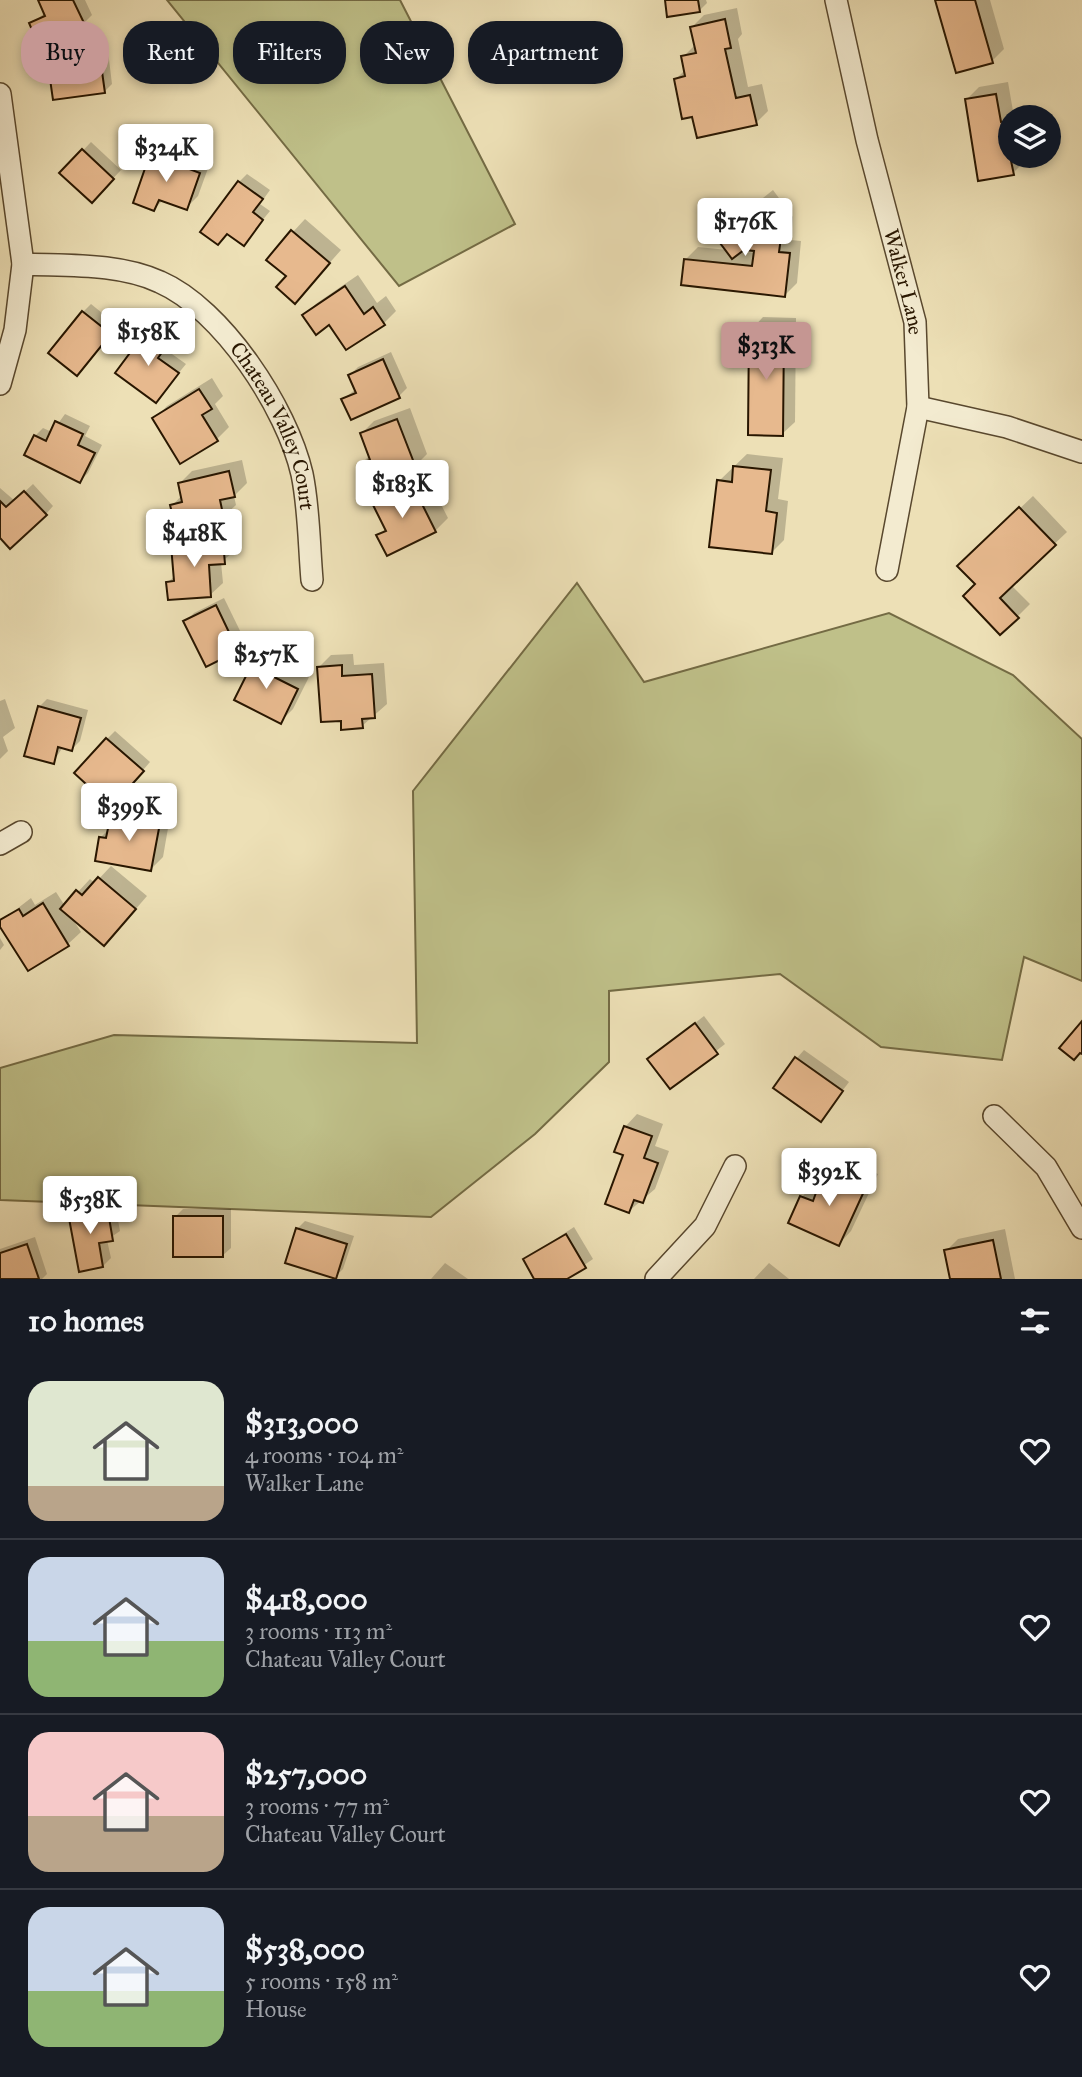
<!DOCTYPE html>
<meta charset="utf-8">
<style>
body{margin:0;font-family:"IM FELL Great Primer",serif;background:#20242c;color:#f1f3f6;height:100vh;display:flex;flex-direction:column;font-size:26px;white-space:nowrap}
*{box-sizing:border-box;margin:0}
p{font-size:23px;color:#9ea1a6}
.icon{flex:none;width:38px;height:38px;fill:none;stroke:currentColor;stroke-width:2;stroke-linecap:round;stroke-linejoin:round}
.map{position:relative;height:1279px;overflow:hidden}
.sheet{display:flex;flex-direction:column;background:#171b24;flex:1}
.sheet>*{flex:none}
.banner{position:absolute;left:21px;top:21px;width:700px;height:63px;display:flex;gap:14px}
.controls{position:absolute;left:998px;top:105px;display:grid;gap:14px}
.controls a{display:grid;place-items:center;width:63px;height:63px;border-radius:50%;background:#171b24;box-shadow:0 4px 10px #0003;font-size:35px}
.price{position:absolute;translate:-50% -60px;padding:0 16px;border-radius:7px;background:#fff;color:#222;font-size:23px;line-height:46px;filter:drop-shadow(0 2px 4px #0008)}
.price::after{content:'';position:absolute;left:50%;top:42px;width:21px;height:16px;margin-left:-10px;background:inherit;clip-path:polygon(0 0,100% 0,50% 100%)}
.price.on{background:#c59692;color:#111}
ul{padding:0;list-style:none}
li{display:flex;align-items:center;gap:21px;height:175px;padding:0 28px}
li+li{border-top:2px solid #363941}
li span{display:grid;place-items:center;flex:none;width:196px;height:140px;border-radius:21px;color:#555}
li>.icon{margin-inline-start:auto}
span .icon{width:84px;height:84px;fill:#fffc;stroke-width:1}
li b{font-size:30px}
h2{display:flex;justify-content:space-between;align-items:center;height:84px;padding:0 28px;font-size:30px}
.chip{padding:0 24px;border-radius:28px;background:#171b24;box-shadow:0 4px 10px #0003;font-size:24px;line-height:63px}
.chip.on{background:#c59692;color:#111}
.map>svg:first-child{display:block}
.green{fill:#bfc089;stroke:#746b44;stroke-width:2}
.shadow{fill:#0003;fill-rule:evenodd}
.building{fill:#e7b98e;stroke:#281600;stroke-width:2}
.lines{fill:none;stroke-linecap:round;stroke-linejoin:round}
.minor-casing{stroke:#59482e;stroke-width:24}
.minor{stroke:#f3ebd0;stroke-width:21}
.labels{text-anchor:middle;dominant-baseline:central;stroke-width:6;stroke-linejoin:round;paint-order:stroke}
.street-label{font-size:21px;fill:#281600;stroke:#f3ebd0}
</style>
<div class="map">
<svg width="1082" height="1279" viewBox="0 0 1082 1279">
<rect width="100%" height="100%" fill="#ede0b6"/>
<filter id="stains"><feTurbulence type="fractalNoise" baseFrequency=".00286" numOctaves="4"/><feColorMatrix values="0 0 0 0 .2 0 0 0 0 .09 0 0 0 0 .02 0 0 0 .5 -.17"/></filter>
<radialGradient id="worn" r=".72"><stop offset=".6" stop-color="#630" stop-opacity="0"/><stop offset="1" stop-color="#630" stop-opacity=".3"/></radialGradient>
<g class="green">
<path d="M 167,0 L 400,0 L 515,224 L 399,286 Z"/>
<path d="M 577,583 L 644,682 L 889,613 L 1013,675 L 1082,739 L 1082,981 L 1024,957 L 1002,1060 L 881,1047 L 780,974 L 609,991 L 609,1062 L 535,1134 L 431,1217 L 0,1200 L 0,1068 L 114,1035 L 417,1043 L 413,791 Z"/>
</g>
<g class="shadow">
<path d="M 40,0 L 85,0 L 92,15 L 84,23 L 31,24 L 46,12 Z"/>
<path d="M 666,0 L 706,0 L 707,3 L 699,11 Z"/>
<path d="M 936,0 L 990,0 L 1004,49 L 992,61 Z"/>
<path d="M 737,8 L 742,34 L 738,39 L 748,87 L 762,84 L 768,111 L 756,123 L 693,115 L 676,79 L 686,69 L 683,57 L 696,44 L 692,27 L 704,15 Z"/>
<path d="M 107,43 L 112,84 L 104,92 L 52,80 L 63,71 L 61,55 L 69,47 Z"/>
<path d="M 1008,82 L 1013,111 L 1029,108 L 1030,117 L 1010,117 L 1010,156 L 1025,156 L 1025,161 L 1013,173 L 967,99 L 979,87 Z"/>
<path d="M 91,142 L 121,170 L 92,201 L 62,173 Z"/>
<path d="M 164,143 L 211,160 L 198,196 L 186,208 L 163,200 L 154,209 L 151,155 Z"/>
<path d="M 247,174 L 270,190 L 260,204 L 270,211 L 243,244 L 228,233 L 239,182 Z"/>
<path d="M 773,190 L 793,217 L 791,240 L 801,241 L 797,283 L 785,295 L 686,259 L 698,247 L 728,250 L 716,235 ZM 744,248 L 756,249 L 755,253 L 739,251 Z"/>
<path d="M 305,219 L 341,250 L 295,302 L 288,276 L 268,259 Z"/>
<path d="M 358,275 L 377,303 L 386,296 L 396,311 L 384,323 L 347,348 L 330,323 L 304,315 L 317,303 Z"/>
<path d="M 91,304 L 117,325 L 84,366 L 83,312 Z"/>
<path d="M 763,317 L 796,318 L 795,422 L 782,434 L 751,330 Z"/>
<path d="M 156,323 L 174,337 L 165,349 L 186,364 L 156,401 L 148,331 Z"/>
<path d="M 391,352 L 407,388 L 399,396 L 352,418 L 343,399 L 356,389 L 350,375 L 358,367 Z"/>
<path d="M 212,378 L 223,396 L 215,404 L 229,427 L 217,439 L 155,418 L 167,406 Z"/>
<path d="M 410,408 L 427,454 L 415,466 L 360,465 L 370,455 L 362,433 L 374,421 Z"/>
<path d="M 65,414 L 90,426 L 85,436 L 102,445 L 88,473 L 80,481 L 26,454 L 35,436 L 43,428 L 52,432 Z"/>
<path d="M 747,454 L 783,458 L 778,499 L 788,501 L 784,540 L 772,552 L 719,481 Z"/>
<path d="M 242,460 L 247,483 L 234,496 L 236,505 L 223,517 L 172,506 L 182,495 L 180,483 L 192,471 Z"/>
<path d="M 425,473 L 448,518 L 435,531 L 379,536 L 386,528 L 374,504 L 386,491 Z"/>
<path d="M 33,484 L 53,506 L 46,514 L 0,535 L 0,488 L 15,501 Z"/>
<path d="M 1033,496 L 1067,532 L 1011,585 L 1030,604 L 1001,633 L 977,584 L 972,554 Z"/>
<path d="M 234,530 L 236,550 L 221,562 L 223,583 L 210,595 L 168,582 L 175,576 L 172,546 L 185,533 Z"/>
<path d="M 224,598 L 245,641 L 237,649 L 186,621 L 194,613 Z"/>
<path d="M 271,643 L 291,653 L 285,665 L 309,677 L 293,709 L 281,721 L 258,655 Z"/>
<path d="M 353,654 L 354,665 L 384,663 L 387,704 L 362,726 L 343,719 L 319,667 L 331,655 Z"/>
<path d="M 5,699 L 15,728 L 3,737 L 8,751 L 0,759 L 0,701 Z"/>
<path d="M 47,699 L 88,710 L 80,741 L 72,749 L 63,747 L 53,762 L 39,707 Z"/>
<path d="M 115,731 L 150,762 L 125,791 L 107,739 Z"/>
<path d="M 125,803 L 171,811 L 163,857 L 151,869 L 100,838 L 110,828 L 112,815 Z"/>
<path d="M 111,866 L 147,896 L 116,932 L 72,918 L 81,932 L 68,944 L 28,969 L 0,922 L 31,898 L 35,905 L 56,892 L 65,906 L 90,879 L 95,883 Z"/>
<path d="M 0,938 L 4,945 L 0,950 Z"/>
<path d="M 704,1016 L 725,1044 L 670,1087 L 649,1059 Z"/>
<path d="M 804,1050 L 849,1082 L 821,1119 L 797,1058 Z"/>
<path d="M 637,1114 L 663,1124 L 655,1146 L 669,1151 L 655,1189 L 629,1211 L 625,1127 Z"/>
<path d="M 839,1157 L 878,1174 L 851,1231 L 839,1244 L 802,1197 L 814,1184 L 818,1186 L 826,1169 Z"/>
<path d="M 114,1199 L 120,1231 L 107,1240 L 111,1258 L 103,1266 L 70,1214 L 78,1206 Z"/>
<path d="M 183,1209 L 231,1209 L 231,1248 L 222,1256 L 175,1217 Z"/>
<path d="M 305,1221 L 354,1236 L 343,1269 L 335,1277 L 297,1229 Z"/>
<path d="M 574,1227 L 593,1259 L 564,1279 L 536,1279 L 525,1259 Z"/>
<path d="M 1005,1229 L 1015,1279 L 952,1279 L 946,1251 L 958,1239 Z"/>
<path d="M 35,1237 L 47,1274 L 42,1279 L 0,1279 L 0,1249 Z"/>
<path d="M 445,1263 L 468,1279 L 431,1279 Z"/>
<path d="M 769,1263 L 789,1279 L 754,1279 Z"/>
</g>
<g class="building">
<path d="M 38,0 L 73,0 L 85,25 L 39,46 L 29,23 L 45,16 Z"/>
<path d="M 665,0 L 698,0 L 700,12 L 667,17 Z"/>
<path d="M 935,0 L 975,0 L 993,63 L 956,73 Z"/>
<path d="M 725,19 L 731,48 L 725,49 L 736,98 L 750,95 L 757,125 L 697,138 L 692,117 L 682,119 L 674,79 L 685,76 L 681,56 L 696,53 L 690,27 Z"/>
<path d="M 99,50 L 105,93 L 53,100 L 50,79 L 62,78 L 59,55 Z"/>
<path d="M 996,94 L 1001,122 L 1010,121 L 1010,156 L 1014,175 L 978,181 L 965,99 Z"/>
<path d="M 82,149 L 114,179 L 92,203 L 59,173 Z"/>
<path d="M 150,154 L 200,173 L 187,210 L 159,200 L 154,211 L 133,203 Z"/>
<path d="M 238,181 L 263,199 L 253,212 L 263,220 L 244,246 L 227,234 L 218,245 L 200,232 Z"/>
<path d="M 760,201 L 782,230 L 779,252 L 790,253 L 785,297 L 681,285 L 684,259 L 752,266 L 754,251 L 744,250 L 732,259 L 714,235 Z"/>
<path d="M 291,230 L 330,263 L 295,304 L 276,287 L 286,276 L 266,260 Z"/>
<path d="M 345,286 L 364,314 L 373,307 L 385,325 L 346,350 L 329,325 L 316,335 L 302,315 Z"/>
<path d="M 82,311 L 111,334 L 77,376 L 48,353 Z"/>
<path d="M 749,329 L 784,330 L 783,436 L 748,435 Z"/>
<path d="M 147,330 L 167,345 L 158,358 L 179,373 L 156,403 L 115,373 Z"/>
<path d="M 383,359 L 400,398 L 351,420 L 341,399 L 356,393 L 348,375 Z"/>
<path d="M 199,389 L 212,409 L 202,415 L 218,441 L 180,464 L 152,418 Z"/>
<path d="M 397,419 L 416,468 L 366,486 L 358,464 L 370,460 L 360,433 Z"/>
<path d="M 55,421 L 83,434 L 78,445 L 95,453 L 80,483 L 24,455 L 34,435 L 46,441 Z"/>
<path d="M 733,466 L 771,470 L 766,511 L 777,513 L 772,554 L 709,547 L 717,480 L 732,482 Z"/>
<path d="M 229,471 L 235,497 L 220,500 L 224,519 L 176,529 L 170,505 L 182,502 L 178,483 Z"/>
<path d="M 412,484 L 436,532 L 387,556 L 376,535 L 386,531 L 372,503 Z"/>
<path d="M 24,491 L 47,515 L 10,549 L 0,538 L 0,501 L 6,507 Z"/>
<path d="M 1019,507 L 1056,545 L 1000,598 L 1019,618 L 1000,635 L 963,596 L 975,584 L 957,566 Z"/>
<path d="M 223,541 L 225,564 L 209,565 L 211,597 L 168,600 L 166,582 L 174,581 L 171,545 Z"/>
<path d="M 216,605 L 238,651 L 206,667 L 183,621 Z"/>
<path d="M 257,654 L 280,665 L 274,677 L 298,689 L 281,724 L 234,700 Z"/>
<path d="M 342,665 L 342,676 L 372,674 L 375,718 L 362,719 L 363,728 L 341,730 L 341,721 L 321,722 L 317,667 Z"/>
<path d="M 38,706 L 81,718 L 72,751 L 58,747 L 54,764 L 24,756 Z"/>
<path d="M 106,738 L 144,771 L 117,801 L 103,789 L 98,795 L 74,773 Z"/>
<path d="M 111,814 L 160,823 L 151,871 L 95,861 L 99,837 L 106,838 Z"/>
<path d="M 98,877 L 136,909 L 104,946 L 60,909 L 76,890 L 82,895 Z"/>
<path d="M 43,903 L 69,946 L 28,971 L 0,927 L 0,920 L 19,909 L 23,916 Z"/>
<path d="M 1082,1021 L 1082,1054 L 1080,1053 L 1074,1060 L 1059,1048 Z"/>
<path d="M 695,1023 L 718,1054 L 670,1089 L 647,1059 Z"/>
<path d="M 795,1057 L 843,1091 L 821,1122 L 773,1088 Z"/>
<path d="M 624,1126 L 652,1136 L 644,1158 L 658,1163 L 643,1203 L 634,1200 L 629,1213 L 605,1204 L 623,1155 L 614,1152 Z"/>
<path d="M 825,1168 L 866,1187 L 839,1246 L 788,1223 L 800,1196 L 813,1201 Z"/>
<path d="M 107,1206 L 113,1241 L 99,1243 L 103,1267 L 79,1272 L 68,1213 Z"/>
<rect x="173" y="1216" width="50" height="41"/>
<path d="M 296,1228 L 347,1244 L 336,1279 L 285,1263 Z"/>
<path d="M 566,1234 L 586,1268 L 567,1279 L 534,1279 L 523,1259 Z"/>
<path d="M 993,1240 L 1001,1279 L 950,1279 L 944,1250 Z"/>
<path d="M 27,1244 L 39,1279 L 0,1279 L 0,1253 Z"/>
</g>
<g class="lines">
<defs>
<g id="minor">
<path id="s1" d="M 836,0 L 867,140 L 915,322 L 918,407 L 887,570"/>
<path d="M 0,94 L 23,264 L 15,330 L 0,384"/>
<path id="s2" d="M 23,264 C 67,266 119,263 160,282 C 222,309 287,408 302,474 C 309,507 309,545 312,580"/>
<path d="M 918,407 L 1007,427 L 1082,452"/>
<path d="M 0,844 L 21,832"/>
<path d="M 994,1116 L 1046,1167 L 1082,1228"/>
<path d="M 656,1279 L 705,1226 L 735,1166"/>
</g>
</defs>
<use href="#minor" class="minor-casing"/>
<use href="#minor" class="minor"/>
</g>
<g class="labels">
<g class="street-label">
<text stroke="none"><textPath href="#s1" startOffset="290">Walker Lane</textPath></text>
<text stroke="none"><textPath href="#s2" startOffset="329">Chateau Valley Court</textPath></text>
</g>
</g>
<rect width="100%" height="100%" filter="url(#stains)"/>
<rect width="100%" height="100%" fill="url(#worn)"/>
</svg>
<div class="controls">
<a><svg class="icon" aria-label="layers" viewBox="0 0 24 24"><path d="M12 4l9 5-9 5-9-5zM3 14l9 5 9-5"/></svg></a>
</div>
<b class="price" style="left:166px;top:184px">$324K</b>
<b class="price" style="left:745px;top:258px">$176K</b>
<b class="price" style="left:148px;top:368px">$158K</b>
<b class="price on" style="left:766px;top:382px">$313K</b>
<b class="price" style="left:402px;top:520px">$183K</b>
<b class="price" style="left:194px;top:569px">$418K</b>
<b class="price" style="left:266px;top:691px">$257K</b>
<b class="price" style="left:129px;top:843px">$399K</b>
<b class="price" style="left:829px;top:1208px">$392K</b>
<b class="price" style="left:90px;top:1236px">$538K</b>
<div class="banner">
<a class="chip on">Buy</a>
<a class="chip">Rent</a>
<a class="chip">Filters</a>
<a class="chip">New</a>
<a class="chip">Apartment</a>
</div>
</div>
<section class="sheet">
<h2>10 homes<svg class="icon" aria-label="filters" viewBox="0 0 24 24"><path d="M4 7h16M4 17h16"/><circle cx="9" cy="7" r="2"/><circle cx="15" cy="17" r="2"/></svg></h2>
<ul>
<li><span style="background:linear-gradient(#dfe7d0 75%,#b9a48a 0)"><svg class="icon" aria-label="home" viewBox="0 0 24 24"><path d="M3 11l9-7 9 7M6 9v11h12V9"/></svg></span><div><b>$313,000</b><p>4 rooms · 104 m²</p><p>Walker Lane</p></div><svg class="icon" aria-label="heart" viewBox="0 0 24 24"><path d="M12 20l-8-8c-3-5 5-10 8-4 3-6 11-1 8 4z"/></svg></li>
<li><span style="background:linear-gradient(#c9d6e8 60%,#8fb573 0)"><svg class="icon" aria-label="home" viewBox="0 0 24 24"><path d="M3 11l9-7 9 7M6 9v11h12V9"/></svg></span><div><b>$418,000</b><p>3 rooms · 113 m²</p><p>Chateau Valley Court</p></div><svg class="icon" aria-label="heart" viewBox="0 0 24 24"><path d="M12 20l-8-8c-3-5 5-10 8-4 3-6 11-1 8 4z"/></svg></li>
<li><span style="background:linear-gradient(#f6c9c9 60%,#b9a48a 0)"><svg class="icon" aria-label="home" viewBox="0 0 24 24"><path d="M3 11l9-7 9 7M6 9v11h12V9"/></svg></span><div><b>$257,000</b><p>3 rooms · 77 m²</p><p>Chateau Valley Court</p></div><svg class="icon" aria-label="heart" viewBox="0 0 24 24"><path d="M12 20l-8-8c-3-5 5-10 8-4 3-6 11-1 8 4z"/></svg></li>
<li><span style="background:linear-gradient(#c9d6e8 60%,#8fb573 0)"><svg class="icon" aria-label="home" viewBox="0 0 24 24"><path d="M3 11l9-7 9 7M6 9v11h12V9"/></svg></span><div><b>$538,000</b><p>5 rooms · 158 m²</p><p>House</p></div><svg class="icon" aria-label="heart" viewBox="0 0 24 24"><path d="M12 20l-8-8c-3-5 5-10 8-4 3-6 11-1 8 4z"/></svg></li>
</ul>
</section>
